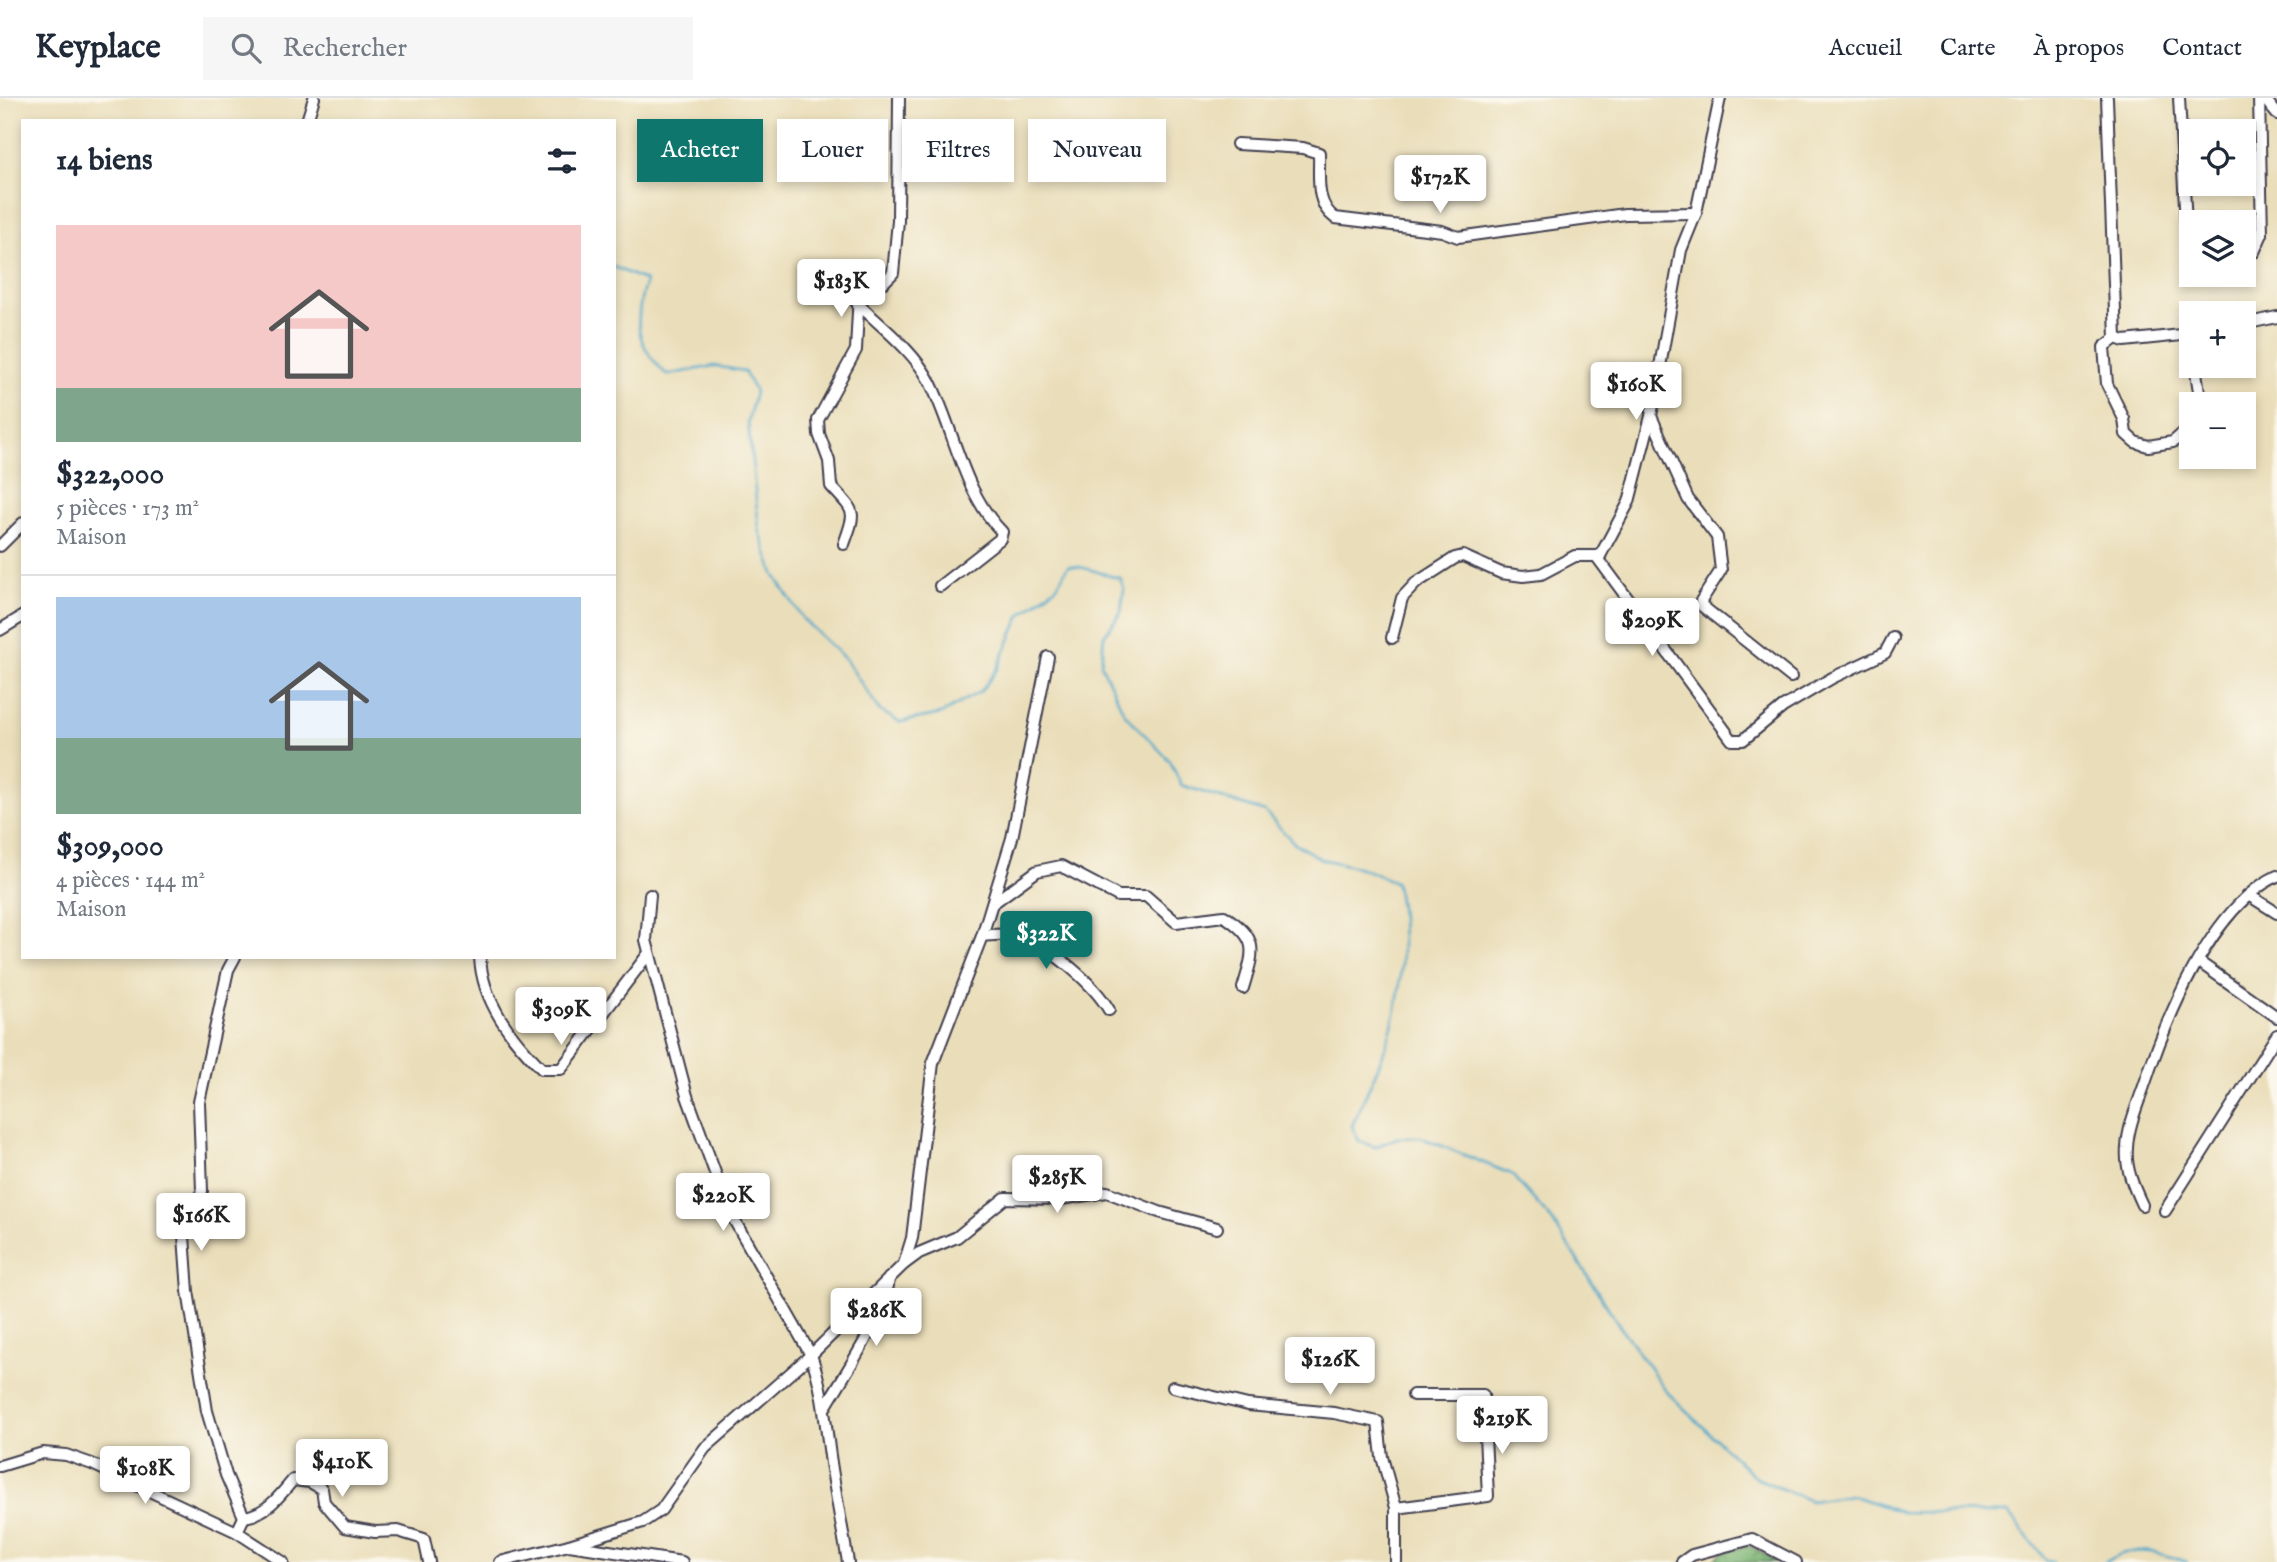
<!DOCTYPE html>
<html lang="fr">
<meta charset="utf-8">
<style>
body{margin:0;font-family:"IM FELL English",serif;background:#f6f6f7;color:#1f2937;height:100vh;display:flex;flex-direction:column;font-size:26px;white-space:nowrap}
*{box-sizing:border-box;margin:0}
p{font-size:23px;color:#747a83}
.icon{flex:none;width:38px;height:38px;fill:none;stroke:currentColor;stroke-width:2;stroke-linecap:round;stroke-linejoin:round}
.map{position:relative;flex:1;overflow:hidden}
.panel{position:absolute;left:21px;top:21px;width:595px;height:840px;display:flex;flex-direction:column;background:#fff;border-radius:0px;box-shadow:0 4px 10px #0003}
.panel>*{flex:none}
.banner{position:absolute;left:637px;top:21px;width:665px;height:63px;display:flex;gap:14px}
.buttons{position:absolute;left:2179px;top:21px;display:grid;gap:14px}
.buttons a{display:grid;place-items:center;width:77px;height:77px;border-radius:0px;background:#fff;box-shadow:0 4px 10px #0003;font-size:35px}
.price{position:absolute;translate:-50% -60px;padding:0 16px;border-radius:7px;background:#fff;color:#222;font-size:23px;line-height:46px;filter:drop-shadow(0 2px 4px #0008)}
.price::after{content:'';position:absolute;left:50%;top:42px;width:21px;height:16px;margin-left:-10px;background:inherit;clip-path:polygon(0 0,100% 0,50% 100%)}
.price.selected{background:#0f766e;color:#fff}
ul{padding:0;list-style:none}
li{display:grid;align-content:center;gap:14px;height:371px;padding:0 35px}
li+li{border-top:2px solid #e0e1e3}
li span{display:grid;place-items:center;height:217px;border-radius:0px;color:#555}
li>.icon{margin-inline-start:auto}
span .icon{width:126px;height:126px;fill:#fffc;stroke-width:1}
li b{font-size:30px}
h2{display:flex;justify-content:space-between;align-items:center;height:84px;padding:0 35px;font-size:30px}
.tag{padding:0 24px;border-radius:0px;background:#fff;box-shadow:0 4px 10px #0003;font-size:24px;line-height:63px}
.tag.selected{background:#0f766e;color:#fff}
header{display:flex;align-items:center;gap:42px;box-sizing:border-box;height:98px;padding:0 35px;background:#fff;border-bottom:2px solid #e0e1e3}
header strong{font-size:33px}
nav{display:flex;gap:38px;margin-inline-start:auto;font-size:24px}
.search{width:490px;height:63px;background:#f6f6f7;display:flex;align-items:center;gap:18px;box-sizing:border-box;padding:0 24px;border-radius:0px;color:#747a83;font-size:26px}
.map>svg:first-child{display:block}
.forest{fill:url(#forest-crowns);stroke:#4d6a56;stroke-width:2}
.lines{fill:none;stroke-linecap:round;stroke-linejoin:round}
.stream{stroke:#4ba6c9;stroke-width:2.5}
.street-casing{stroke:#403e4e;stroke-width:14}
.street{stroke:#fff;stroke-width:10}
</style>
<header>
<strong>Keyplace</strong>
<div class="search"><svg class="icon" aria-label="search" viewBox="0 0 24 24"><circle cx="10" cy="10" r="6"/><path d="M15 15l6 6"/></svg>Rechercher</div>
<nav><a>Accueil</a><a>Carte</a><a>À propos</a><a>Contact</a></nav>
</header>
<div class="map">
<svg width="2277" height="1464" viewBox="0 0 2277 1464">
<defs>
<pattern id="forest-crowns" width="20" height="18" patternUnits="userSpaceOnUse" patternTransform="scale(1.75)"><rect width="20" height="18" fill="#78b270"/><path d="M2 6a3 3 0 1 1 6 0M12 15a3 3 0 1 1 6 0" fill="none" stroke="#62905d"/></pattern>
</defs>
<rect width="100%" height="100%" fill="#fbf7ec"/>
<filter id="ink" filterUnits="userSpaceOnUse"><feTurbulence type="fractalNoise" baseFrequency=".0143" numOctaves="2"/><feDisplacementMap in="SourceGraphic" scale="14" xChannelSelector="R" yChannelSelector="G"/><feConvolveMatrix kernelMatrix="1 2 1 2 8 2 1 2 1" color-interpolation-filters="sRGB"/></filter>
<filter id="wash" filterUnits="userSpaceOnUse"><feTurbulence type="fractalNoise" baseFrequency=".00686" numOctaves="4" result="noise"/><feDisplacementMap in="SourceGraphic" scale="28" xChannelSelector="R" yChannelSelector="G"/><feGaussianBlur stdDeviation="1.57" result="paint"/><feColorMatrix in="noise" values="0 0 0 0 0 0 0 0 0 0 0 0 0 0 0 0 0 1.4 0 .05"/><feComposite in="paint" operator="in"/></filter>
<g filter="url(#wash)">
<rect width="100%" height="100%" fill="#eadeba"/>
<path class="forest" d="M 1750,1448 L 1777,1464 L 1714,1464 L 1722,1454 Z"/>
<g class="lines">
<g class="stream">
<path d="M 614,169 L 646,183 C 633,225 635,246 667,277 L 714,268 L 744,273 L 755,294 L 748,324 L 759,431 L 774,476 L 803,521 L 845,561 L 880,613 L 900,624 L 941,616 L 981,593 L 997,571 L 1021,517 L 1057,488 L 1068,468 C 1085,467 1102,477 1120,480 L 1124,491 L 1121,514 L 1104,538 L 1101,566 L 1124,615 L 1170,663 L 1181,687 L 1265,714 L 1294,745 L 1321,761 L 1361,770 L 1395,784 C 1406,822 1403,889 1392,928 C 1383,962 1366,996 1352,1028 L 1359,1043 L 1375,1049 L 1397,1040 L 1420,1039 L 1511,1076 L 1551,1121 L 1621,1230 L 1668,1295 L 1756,1380 L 1811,1403 L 1850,1397 L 1902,1414 L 2008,1415 L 2045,1461 L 2054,1464"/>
<path d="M 2105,1464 C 2131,1446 2159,1454 2187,1464"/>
</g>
</g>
</g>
<g filter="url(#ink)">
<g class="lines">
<defs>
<g id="street">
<path d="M 1720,0 L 1696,115 L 1681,152 L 1651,318 L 1688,401 L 1717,439 L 1721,472 L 1701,503 L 1702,508 L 1791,579"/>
<path d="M 2107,0 L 2116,240"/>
<path d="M 2179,0 L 2186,126 L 2191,149"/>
<path d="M 2264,0 L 2277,16"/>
<path d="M 307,23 L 314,0"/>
<path d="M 1237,46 L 1303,50 L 1319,55 C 1320,78 1314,105 1335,120 L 1442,133 L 1458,139 L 1625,116 L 1696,115"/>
<path d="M 2244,155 L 2254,154 L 2262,136 L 2259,0"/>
<path d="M 857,205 C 882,229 914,253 930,284 C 955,333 962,393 1002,434 L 1000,441 L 940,488"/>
<path d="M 2244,226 L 2277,219"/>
<path d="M 2191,236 L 2124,243 L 2116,240 L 2104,249 L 2107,286 L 2124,321 L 2126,336 L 2135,344 L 2148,348 L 2173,344 L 2191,328"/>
<path d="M 2195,268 L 2201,306"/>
<path d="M 844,446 C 857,411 855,415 831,388 L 829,363 L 819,336 L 818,322 L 856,252 L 859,194 L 884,184 L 893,175 L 898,123 L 899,0"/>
<path d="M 0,448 L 23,425"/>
<path d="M 1597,459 L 1732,642 L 1743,642 L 1783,609 L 1832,580 L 1885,555 L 1893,540"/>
<path d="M 0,532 L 23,518"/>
<path d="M 1392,540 L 1402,500 L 1416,485 L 1455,460 L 1463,458 L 1501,475 L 1523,478 L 1541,476 L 1575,458 L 1600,458 L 1629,404 L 1651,318"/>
<path d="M 650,797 L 646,842 L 687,998 L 729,1113 L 811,1257 C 823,1291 825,1323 830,1358 C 835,1393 842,1429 848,1464"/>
<path d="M 2250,798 L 2277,815"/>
<path d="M 992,806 L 1037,773 L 1061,768 L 1118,798 L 1146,798 L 1176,824 L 1224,818 C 1260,841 1254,853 1243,890"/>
<path d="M 982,838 C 994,837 1009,835 1021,839 C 1050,848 1094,886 1109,912"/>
<path d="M 235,859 L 228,872 L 199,1004 L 202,1093 L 184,1138 L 188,1193 L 207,1313 L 226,1377 L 244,1419 L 237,1434"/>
<path d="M 480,859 C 482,904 512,941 542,971 L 561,971 L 649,855"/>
<path d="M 2199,864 L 2277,919"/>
<path d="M 2142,1107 C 2134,1090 2125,1070 2127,1050 C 2128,1029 2137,1008 2144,988 C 2166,922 2210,810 2277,778"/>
<path d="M 2165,1113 L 2277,937"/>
<path d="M 904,1166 L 919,1155 L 957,1139 L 1005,1100 L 1061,1101 L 1107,1094 L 1159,1114 L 1217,1130"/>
<path d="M 1173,1289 L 1248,1307 L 1334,1315 L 1378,1324 L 1382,1359 L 1396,1410 L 1396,1464"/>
<path d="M 826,1308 C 844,1277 887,1214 889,1180"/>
<path d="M 0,1368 L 43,1355 L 66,1357 L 92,1366 L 237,1434 L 283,1464"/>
<path d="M 1396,1410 L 1488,1398 L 1483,1297 L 1413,1297"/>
<path d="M 244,1419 C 266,1416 280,1398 293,1382 L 310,1384 L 322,1391 L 324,1404 L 345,1429 L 375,1434 L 398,1433 L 424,1441 L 429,1464"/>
<path d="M 569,1447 L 643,1424 L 661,1412 L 705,1350 L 811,1257 L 904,1166 L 912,1140 L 933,965 L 982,838 L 1012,740 L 1048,559"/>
<path d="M 500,1464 L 569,1447 L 682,1464"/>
<path d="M 1682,1464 L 1692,1457 L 1752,1441 L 1796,1464"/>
</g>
</defs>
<use href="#street" class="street-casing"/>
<use href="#street" class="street"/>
</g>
</g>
</svg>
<div class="buttons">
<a><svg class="icon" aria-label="locate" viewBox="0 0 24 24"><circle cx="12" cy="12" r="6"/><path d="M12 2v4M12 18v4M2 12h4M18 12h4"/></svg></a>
<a><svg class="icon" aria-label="layers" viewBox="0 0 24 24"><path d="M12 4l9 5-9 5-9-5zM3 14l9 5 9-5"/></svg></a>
<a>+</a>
<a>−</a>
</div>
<b class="price" style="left:1440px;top:117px">$172K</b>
<b class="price" style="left:841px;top:221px">$183K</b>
<b class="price" style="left:1636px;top:324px">$160K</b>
<b class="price" style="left:1652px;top:560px">$209K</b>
<b class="price selected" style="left:1046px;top:873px">$322K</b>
<b class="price" style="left:561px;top:949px">$309K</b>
<b class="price" style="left:1057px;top:1117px">$285K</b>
<b class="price" style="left:723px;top:1135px">$220K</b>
<b class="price" style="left:201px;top:1155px">$166K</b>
<b class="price" style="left:876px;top:1250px">$286K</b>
<b class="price" style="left:1330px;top:1299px">$126K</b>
<b class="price" style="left:1502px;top:1358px">$219K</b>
<b class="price" style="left:342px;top:1401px">$410K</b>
<b class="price" style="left:145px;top:1408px">$108K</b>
<div class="banner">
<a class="tag selected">Acheter</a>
<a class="tag">Louer</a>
<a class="tag">Filtres</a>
<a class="tag">Nouveau</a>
</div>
<section class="panel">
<h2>14 biens<svg class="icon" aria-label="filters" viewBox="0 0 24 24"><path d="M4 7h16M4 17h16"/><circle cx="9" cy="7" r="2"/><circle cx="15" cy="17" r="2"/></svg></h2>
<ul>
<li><span style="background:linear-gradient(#f6c9c9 75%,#7fa58c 0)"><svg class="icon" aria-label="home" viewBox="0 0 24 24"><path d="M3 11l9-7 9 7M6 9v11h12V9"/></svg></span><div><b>$322,000</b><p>5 pièces · 173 m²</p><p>Maison</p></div></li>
<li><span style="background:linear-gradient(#a9c7e8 65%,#7fa58c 0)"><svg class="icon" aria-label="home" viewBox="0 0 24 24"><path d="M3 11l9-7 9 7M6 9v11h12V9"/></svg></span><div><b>$309,000</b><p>4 pièces · 144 m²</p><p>Maison</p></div></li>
</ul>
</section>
</div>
